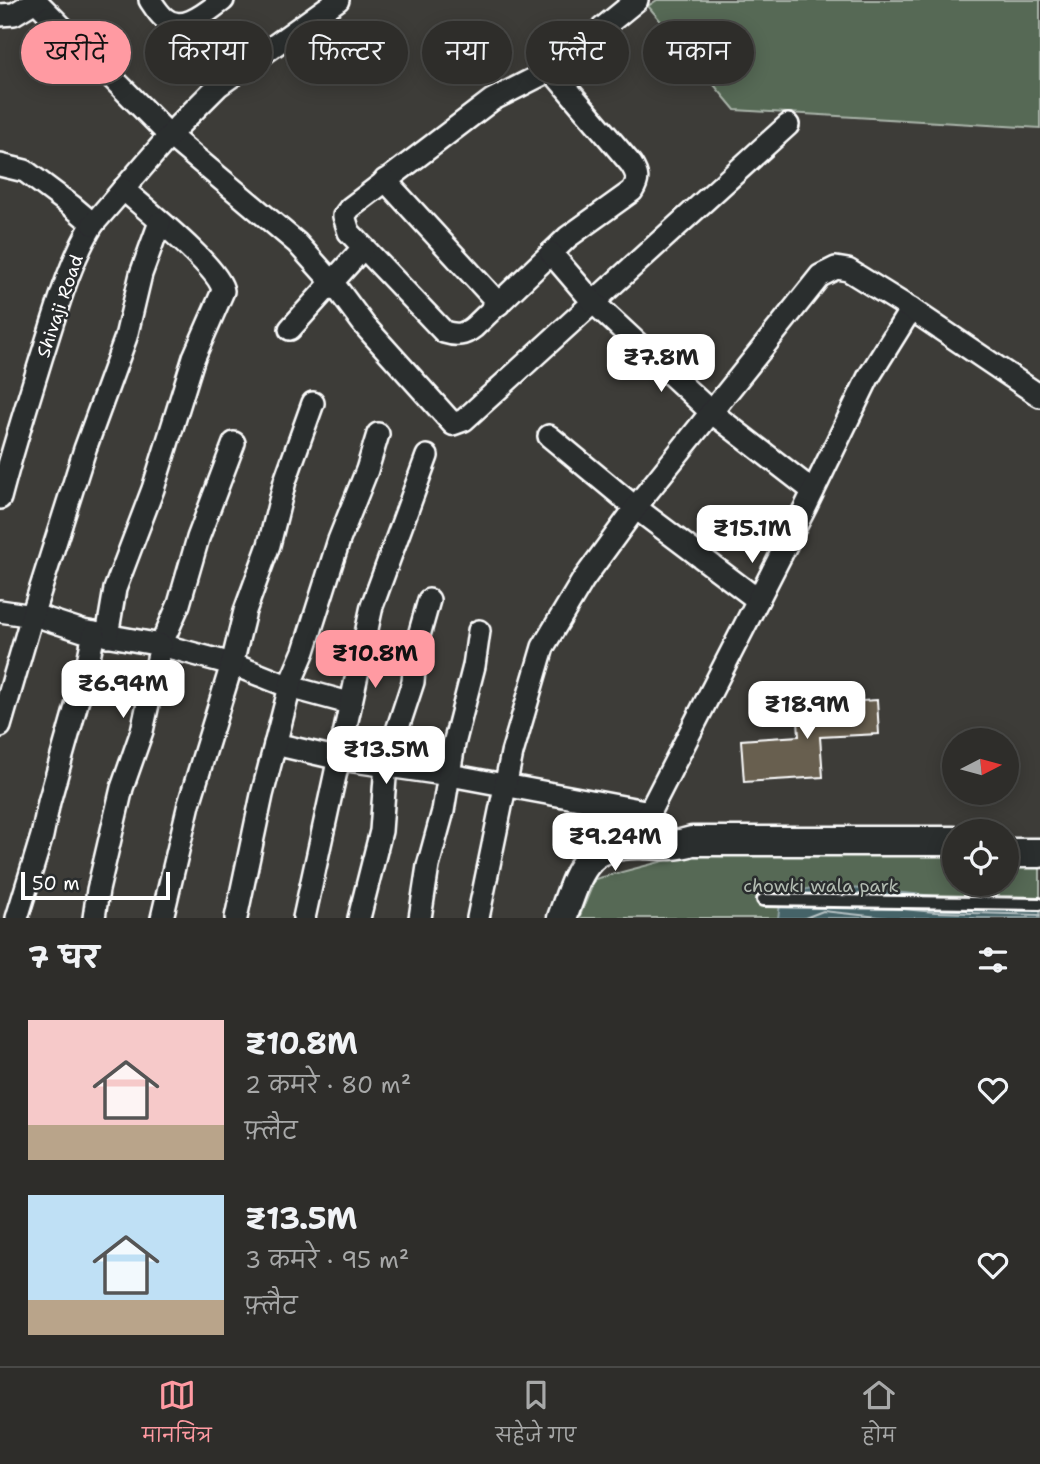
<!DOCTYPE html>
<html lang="hi">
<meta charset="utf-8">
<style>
body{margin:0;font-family:"Shantell Sans","Playpen Sans Deva",sans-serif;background:#363532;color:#f1f3f6;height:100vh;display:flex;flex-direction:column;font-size:26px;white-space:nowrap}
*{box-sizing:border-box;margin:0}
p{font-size:23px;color:#a7a8a8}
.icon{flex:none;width:38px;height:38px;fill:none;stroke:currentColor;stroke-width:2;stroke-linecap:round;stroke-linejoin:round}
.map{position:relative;height:918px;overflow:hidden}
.panel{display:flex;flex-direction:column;background:#2e2d2a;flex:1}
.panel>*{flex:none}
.top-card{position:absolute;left:21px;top:21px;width:999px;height:63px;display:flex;gap:14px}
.needle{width:46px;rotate:84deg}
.controls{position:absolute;left:942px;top:728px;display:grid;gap:14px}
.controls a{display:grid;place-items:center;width:77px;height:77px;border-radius:50%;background:#2e2d2a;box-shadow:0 4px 18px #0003,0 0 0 2px #494947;font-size:35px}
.scale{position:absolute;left:21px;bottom:18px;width:149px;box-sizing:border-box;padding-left:7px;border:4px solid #fff;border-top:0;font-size:19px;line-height:24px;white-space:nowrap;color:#fff;-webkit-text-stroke:5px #2a2d2e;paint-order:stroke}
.price{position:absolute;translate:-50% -60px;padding:0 16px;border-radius:14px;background:#fff;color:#222;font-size:23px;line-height:46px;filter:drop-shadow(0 2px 4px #0008)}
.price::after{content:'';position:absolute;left:50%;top:42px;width:21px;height:16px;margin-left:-10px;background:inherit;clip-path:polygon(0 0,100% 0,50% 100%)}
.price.active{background:#ff9aa2;color:#111}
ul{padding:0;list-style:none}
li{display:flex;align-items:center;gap:21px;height:175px;padding:0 28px}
li span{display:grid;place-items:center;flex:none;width:196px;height:140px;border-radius:0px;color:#555}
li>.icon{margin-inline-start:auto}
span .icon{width:84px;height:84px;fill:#fffc;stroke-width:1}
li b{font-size:30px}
h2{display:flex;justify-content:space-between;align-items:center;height:84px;padding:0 28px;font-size:30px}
.tag{padding:0 24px;border-radius:32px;background:#2e2d2a;box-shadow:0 4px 18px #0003,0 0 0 2px #494947;font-size:24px;line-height:63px}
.tag.active{background:#ff9aa2;color:#111}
.tabs{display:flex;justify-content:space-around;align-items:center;height:98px;border-top:2px solid #494947;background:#2e2d2a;font-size:19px;color:#a7a8a8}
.tabs a{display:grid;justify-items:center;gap:4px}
.tabs .active{color:#ff9aa2}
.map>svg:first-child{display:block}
.green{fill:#566954;stroke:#aab4aa;stroke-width:2}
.water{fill:#456368;stroke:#8fa1a4;stroke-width:2}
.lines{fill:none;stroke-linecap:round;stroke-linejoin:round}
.shore{stroke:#b5c1c3;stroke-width:2}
.building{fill:#685f50;stroke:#fff;stroke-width:2}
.lane-casing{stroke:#fff;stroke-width:16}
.street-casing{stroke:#fff;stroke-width:26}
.secondary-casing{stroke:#fff;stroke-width:33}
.lane{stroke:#2a2d2e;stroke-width:10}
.street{stroke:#2a2d2e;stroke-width:21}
.secondary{stroke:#2a2d2e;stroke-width:28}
.labels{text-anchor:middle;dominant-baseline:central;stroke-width:5;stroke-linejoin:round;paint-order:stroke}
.street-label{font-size:18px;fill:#fff;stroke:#2a2d2e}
.park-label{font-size:18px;fill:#b3bcb2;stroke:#2a2d2e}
</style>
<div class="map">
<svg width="1040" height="918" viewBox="0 0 1040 918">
<rect width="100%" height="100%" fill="#3d3c38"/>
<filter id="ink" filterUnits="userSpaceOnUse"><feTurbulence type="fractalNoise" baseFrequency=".0143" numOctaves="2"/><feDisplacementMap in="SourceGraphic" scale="14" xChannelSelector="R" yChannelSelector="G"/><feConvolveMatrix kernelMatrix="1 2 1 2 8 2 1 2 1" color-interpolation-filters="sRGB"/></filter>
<g filter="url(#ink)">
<g class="green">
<path d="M 657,0 L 1040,0 L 1040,128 L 735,110 L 648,6 Z"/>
<path d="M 694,853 L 954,856 L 954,884 L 1006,884 L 1006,856 L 1040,857 L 1040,918 L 579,918 L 595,879 Z"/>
</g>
<path class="water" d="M 819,885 L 935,896 L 1040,899 L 1040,918 L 778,918 L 781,898 Z"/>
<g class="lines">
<g class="shore">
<path d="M 903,909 L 935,912 L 1040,915"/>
<path d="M 805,918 L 823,911 L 888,918"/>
</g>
</g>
<path class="building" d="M 877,700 L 879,734 L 820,737 L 823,777 L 744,782 L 741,740 L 799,736 L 797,705 Z"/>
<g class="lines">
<defs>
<path id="lane" d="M 763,900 L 1040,904"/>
<g id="street">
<path d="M 35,0 L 170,136 L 297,243 L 333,283 L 365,326 L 453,424 L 464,420 L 788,125"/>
<path d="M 150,0 C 154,6 158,13 164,18 C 182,35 208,11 223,0"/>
<path d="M 0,15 L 14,14 L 37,0"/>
<path d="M 551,70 L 631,164 C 638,175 639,180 632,191 L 568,237 L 474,327 C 464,335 457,336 444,332 L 349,232 L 344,216 L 350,208 L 492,100 L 551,70 L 637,0"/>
<path d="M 0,165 L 25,171 L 73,207 L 93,224 C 68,265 56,313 41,359 C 27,405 12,451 0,498"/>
<path d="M 385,180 L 499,304"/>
<path d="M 93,224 L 179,125 L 218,86 L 338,0"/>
<path d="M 551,253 L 593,302 L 711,412 L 813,491"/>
<path d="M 290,329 L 363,248"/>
<path d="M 549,436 L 636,508 L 758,600"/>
<path d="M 234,443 L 198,538 L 179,604 L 161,645 L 232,664 L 290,687 L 349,703"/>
<path d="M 0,611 L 40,617 L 83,631 L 161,645 L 142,731 L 122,788 L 98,890 L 94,918"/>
<path d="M 107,636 L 115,589 L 153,489 L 194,357 L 223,291 C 221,269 143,207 123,189"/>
<path d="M 0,726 L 32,616 L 85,449 L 126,337 L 141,274 L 160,222"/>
<path d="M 275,744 L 340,759 L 450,775 L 650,812"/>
<path d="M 633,844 L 806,506 L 868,378 L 911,309"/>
<path d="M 17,918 L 42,836 L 49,802 L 86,671 L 94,633"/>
<path d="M 162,918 L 189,804 L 232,664 L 245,611 L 269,545 L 285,481 L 313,403"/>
<path d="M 236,918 L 262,795 L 292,679 L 304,651 L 339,540 L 367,470 L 378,434"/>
<path d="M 304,918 L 372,606 L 427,456"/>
<path d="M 359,918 L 381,831 L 386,764 L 413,682 L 416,646 L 429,600"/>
<path d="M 420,918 L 428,866 L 443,811 L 454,744 L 474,666 L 479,631"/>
<path d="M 478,918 L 512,753 L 543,647 L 583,580 L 645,495 L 820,276 L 836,268 L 848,270 L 911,309 L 1040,396"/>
</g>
<g id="secondary">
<path d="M 1006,853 L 1040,853"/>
<path d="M 562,918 C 579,872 583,842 642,844 C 659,845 675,847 692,841 L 954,841"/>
</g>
</defs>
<use href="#lane" class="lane-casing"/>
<use href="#street" class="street-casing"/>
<use href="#secondary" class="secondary-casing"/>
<use href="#lane" class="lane"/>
<use href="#street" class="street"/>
<use href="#secondary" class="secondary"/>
</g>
</g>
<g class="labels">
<g class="street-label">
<text transform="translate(60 306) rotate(-71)">Shivaji Road</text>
</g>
<g class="park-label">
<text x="821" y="886">chowki wala park</text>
</g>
</g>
</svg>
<div class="controls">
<a><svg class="needle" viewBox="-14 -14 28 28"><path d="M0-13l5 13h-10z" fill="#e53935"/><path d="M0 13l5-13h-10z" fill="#a7a8a8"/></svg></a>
<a><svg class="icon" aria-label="locate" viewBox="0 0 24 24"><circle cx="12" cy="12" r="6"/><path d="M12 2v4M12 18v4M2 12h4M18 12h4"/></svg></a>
</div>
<div class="scale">50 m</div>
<b class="price" style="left:661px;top:394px">₹7.8M</b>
<b class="price" style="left:752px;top:565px">₹15.1M</b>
<b class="price active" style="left:375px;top:690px">₹10.8M</b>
<b class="price" style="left:123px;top:720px">₹6.94M</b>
<b class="price" style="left:807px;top:741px">₹18.9M</b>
<b class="price" style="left:386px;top:786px">₹13.5M</b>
<b class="price" style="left:615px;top:873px">₹9.24M</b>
<div class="top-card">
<a class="tag active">खरीदें</a>
<a class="tag">किराया</a>
<a class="tag">फ़िल्टर</a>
<a class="tag">नया</a>
<a class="tag">फ़्लैट</a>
<a class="tag">मकान</a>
</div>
</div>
<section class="panel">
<h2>7 घर<svg class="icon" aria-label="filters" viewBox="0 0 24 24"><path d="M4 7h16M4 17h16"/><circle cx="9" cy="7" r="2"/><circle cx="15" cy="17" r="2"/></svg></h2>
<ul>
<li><span style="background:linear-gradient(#f6c9c9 75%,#b9a48a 0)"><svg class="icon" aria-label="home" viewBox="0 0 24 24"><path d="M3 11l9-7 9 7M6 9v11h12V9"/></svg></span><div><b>₹10.8M</b><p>2 कमरे · 80 m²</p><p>फ़्लैट</p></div><svg class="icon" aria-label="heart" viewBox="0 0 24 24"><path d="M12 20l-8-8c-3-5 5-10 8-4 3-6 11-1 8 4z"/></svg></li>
<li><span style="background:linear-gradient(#bfe0f5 75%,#b9a48a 0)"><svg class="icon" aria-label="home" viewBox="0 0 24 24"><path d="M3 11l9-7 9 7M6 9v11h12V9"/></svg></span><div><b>₹13.5M</b><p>3 कमरे · 95 m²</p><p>फ़्लैट</p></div><svg class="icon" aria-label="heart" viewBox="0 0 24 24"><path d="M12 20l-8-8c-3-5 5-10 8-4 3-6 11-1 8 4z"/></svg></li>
</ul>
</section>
<nav class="tabs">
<a class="active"><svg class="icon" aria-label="map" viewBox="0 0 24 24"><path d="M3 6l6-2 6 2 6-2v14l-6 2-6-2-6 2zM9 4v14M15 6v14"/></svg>मानचित्र</a>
<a><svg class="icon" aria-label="saved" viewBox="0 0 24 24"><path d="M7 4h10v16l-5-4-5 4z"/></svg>सहेजे गए</a>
<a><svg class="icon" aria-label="home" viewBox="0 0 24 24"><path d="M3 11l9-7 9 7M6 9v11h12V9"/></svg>होम</a>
</nav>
